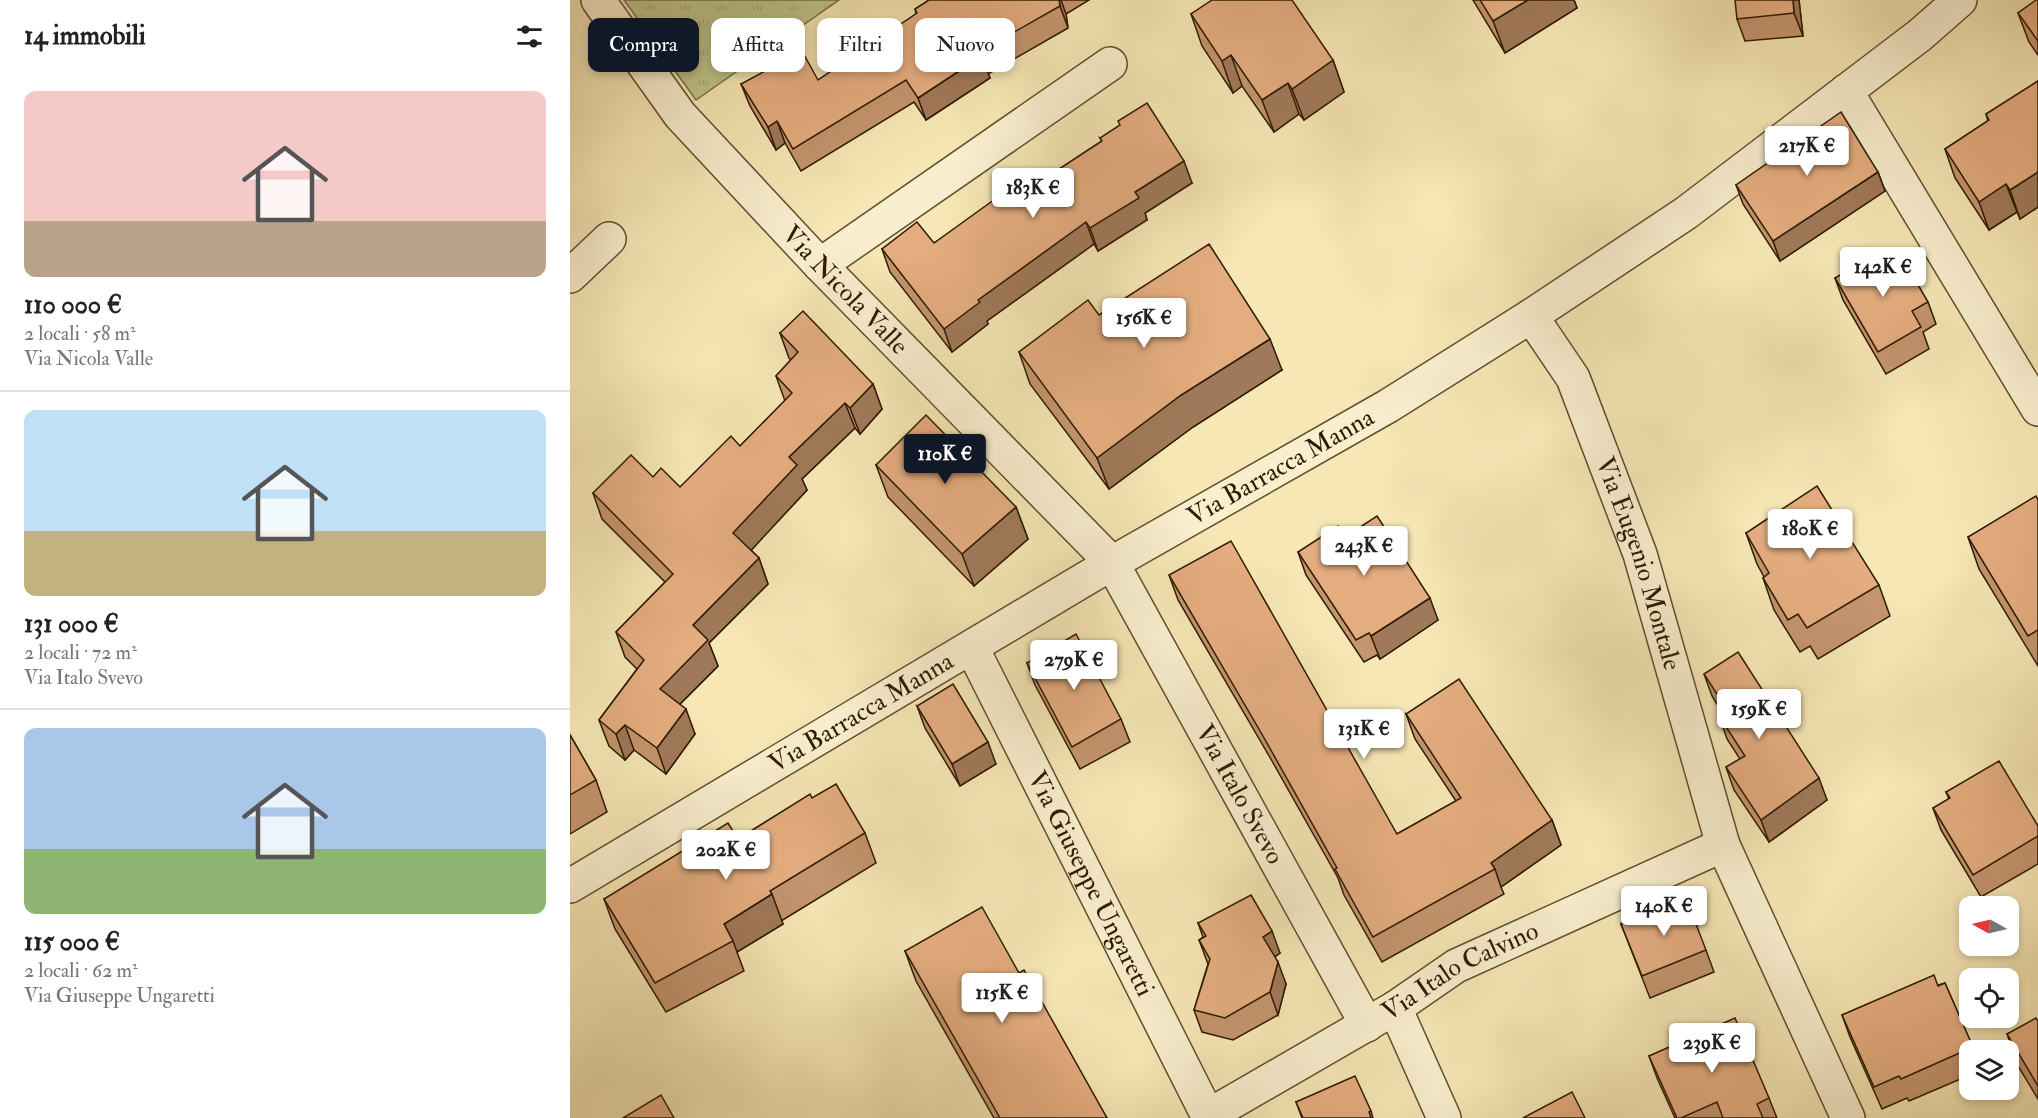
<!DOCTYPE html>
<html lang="it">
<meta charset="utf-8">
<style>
body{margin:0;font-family:"IM FELL Double Pica",serif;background:#f6f6f6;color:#222;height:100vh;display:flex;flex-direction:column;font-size:22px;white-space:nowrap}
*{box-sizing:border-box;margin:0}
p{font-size:20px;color:#767676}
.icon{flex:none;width:33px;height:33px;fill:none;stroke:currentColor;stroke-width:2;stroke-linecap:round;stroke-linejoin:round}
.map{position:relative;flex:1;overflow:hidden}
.drawer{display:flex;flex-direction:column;background:#fff;width:570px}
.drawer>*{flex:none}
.top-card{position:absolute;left:18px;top:18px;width:570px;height:54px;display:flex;gap:12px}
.needle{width:39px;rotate:278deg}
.fabs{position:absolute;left:1389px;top:896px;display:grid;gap:12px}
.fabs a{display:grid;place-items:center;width:60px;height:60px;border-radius:12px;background:#fff;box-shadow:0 3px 9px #0003;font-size:30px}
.price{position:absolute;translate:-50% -51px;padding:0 14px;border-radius:6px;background:#fff;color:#222;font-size:20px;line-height:39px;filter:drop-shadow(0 2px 3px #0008)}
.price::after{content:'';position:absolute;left:50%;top:36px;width:18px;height:14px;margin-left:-9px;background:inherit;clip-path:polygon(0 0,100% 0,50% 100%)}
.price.selected{background:#111827;color:#fff}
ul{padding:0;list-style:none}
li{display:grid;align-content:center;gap:12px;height:318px;padding:0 24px}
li+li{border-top:2px solid #e0e0e0}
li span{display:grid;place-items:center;height:186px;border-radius:12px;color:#555}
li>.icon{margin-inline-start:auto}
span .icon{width:108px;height:108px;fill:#fffc;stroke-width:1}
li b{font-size:26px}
h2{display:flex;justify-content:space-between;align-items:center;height:72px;padding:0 24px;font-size:26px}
.tag{padding:0 21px;border-radius:12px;background:#fff;box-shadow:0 3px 9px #0003;font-size:21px;line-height:54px}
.tag.selected{background:#111827;color:#fff}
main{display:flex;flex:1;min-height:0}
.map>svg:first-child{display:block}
.park{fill:url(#park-tufts);stroke:#767046;stroke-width:1.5}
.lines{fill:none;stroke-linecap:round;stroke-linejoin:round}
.minor-casing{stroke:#604e2e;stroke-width:36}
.minor{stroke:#f9efcf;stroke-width:33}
.wall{fill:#c4956e;stroke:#2e1b01;stroke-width:1.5}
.shaded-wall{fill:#a0795a;stroke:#2e1b01;stroke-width:1.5}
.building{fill:#e4ad80;stroke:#2e1b01;stroke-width:1.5}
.labels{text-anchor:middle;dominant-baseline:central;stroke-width:5;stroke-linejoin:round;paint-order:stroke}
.street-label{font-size:26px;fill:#2e1b01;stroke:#f9efcf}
</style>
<main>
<section class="drawer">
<h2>14 immobili<svg class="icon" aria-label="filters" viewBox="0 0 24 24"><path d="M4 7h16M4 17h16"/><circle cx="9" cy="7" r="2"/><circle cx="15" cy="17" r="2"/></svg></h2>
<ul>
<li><span style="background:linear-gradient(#f6c9c9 70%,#b9a48a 0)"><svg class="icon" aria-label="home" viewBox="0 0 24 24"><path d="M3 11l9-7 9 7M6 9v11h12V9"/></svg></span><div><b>110 000 €</b><p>2 locali · 58 m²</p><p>Via Nicola Valle</p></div></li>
<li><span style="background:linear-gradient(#bfe0f5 65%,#c2b280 0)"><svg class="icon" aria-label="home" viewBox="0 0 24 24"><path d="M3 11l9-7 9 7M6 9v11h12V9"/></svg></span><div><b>131 000 €</b><p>2 locali · 72 m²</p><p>Via Italo Svevo</p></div></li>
<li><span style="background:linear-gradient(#a9c7e8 65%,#8fb573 0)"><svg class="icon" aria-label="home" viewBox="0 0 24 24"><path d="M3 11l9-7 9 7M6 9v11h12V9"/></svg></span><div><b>115 000 €</b><p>2 locali · 62 m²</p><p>Via Giuseppe Ungaretti</p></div></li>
</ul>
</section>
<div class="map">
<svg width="1468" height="1118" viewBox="0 0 1468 1118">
<defs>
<pattern id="park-tufts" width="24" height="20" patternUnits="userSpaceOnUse" patternTransform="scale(1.5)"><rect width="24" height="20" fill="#bec58c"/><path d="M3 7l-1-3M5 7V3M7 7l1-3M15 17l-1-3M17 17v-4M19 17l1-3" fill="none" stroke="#a4a977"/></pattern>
</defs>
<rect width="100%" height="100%" fill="#f6e7b5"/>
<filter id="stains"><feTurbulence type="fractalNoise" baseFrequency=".00333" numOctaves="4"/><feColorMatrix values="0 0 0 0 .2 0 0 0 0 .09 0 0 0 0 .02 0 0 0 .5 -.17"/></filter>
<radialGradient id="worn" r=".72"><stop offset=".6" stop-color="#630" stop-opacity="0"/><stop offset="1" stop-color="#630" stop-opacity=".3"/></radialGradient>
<path class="park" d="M 54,0 L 269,0 L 126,100 Z"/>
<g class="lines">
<defs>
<g id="minor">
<path id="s1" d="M 28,0 L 110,115 L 250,265 L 542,563 L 797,1025"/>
<path d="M 1276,91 L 1468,409"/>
<path d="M 250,265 L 540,64"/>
<path d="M 0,276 L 39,239"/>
<path id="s2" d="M 961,316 L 1003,378 L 1070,554 L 1153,845 L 1278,1118"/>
<path id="s3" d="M 402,648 L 639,1118"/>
<path id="s4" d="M 0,886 L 542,563 L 818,406 L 961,316 L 1116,213 L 1350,35 L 1390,0"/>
<path d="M 825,1008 L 874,1118"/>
<path id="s5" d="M 638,1116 L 825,1008 L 886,966 L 1153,845"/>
</g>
</defs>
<use href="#minor" class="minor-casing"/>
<use href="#minor" class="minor"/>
</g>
<g class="wall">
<path d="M 359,0 L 519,0 L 496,14 L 498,28 L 418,74 L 420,78 L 356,120 L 344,102 L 231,171 L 215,143 L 206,150 L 180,106 L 171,84 L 248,80 L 346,14 L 345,9 Z"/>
<path d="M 903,0 L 1004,0 L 1007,8 L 935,53 Z"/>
<path d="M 1229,0 L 1233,36 L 1175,41 L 1167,19 Z"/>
<path d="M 1468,0 L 1468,55 L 1459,42 L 1448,13 Z"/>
<path d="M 621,14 L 763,60 L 774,92 L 734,120 L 729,114 L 704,132 L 672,86 L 663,93 L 632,46 Z"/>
<path d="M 1468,81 L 1468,207 L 1450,219 L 1447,212 L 1419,230 L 1385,178 L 1375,149 L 1418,121 L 1416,114 Z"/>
<path d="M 530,138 L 622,183 L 575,213 L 577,220 L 528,251 L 524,244 L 417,321 L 418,324 L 382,352 L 320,272 L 312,249 L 364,243 L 445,198 L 532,141 Z"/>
<path d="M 1308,172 L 1315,191 L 1210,261 L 1173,204 L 1166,185 Z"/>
<path d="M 1323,262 L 1358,302 L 1366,324 L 1353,332 L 1359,349 L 1316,374 L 1273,300 L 1265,278 Z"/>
<path d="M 529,315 L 712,370 L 623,427 L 539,489 L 460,384 L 449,352 Z"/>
<path d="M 210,333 L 303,384 L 312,409 L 290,434 L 285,428 L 232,479 L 237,490 L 181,550 L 189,558 L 198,584 L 139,643 L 148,666 L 110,704 L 125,734 L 96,774 L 64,750 L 55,760 L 39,746 L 29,720 L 67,669 L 55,657 L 46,632 L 95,582 L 32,519 L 23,493 L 83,477 L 110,487 L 170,446 L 215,401 L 206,376 L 221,360 L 219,358 Z"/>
<path d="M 306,465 L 446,507 L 458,539 L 404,586 L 318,497 Z"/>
<path d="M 1468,500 L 1468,666 L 1409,569 L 1398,537 Z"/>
<path d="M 1176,533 L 1309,585 L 1320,616 L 1248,659 L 1240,646 L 1230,652 L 1204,610 L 1193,578 L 1194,577 L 1187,564 Z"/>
<path d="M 775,537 L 868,620 L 810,659 L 807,655 L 794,662 L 736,575 L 728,552 Z"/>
<path d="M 599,575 L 827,834 L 886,801 L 845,739 L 836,714 L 982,820 L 991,845 L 931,887 L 934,894 L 812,962 L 774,895 L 768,878 L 702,761 L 608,600 Z"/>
<path d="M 457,663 L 551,719 L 560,742 L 510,769 L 465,685 Z"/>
<path d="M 1134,674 L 1257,800 L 1199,842 L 1164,790 L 1156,767 L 1170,759 L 1157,739 L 1149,716 L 1153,714 L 1142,696 Z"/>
<path d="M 347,706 L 426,764 L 390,786 L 355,728 Z"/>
<path d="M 0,735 L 26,780 L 37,812 L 0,834 Z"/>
<path d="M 1376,792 L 1468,826 L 1468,864 L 1411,897 L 1371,830 L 1363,808 L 1379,799 Z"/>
<path d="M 242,798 L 295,833 L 306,863 L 211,921 L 213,924 L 167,952 L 174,971 L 96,1012 L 45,929 L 34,899 L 168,839 Z"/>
<path d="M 628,923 L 710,953 L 705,957 L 716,984 L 708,1015 L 663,1040 L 632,1032 L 624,1010 L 638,964 L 629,940 L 633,937 Z"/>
<path d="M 1051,924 L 1136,950 L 1144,972 L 1080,998 Z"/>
<path d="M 335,951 L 449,973 L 537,1118 L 424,1118 L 346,981 Z"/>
<path d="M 1375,983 L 1404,1050 L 1400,1050 L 1400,1075 L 1339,1101 L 1337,1098 L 1312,1109 L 1280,1037 L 1272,1015 Z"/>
<path d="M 1468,1021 L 1468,1099 L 1448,1066 L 1437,1034 Z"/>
<path d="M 1079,1056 L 1199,1098 L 1207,1118 L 1105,1118 L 1087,1078 Z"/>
<path d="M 726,1102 L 801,1111 L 803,1118 L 732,1118 Z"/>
</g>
<g class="shaded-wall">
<path d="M 489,0 L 491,0 L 496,14 L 498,28 L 490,6 Z"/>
<path d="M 958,0 L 1004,0 L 1007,8 L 935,53 L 923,21 Z"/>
<path d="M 1223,0 L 1229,0 L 1233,36 L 1224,13 Z"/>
<path d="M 661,55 L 672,86 L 663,93 L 652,61 Z"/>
<path d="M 412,56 L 420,78 L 356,120 L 348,98 Z"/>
<path d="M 763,60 L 774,92 L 734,120 L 722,89 Z"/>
<path d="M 718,83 L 729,114 L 704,132 L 692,100 Z"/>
<path d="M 207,121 L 215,143 L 206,150 L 198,127 Z"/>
<path d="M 614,161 L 622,183 L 575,213 L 577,220 L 528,251 L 520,228 L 565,192 Z"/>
<path d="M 1308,172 L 1315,191 L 1210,261 L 1203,241 Z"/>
<path d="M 1468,172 L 1468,207 L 1450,219 L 1440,190 Z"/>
<path d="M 1436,184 L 1447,212 L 1419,230 L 1409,202 Z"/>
<path d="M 516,222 L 524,244 L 417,321 L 418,324 L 382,352 L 374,329 L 408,300 Z"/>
<path d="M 700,339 L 712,370 L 623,427 L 539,489 L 527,458 L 611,395 Z"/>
<path d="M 303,384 L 312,409 L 290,434 L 280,408 Z"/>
<path d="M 275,403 L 285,428 L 232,479 L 237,490 L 173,559 L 163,533 L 219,457 Z"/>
<path d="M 446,507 L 458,539 L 404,586 L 392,554 Z"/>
<path d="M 189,558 L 198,584 L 139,643 L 148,666 L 99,715 L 90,689 L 123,625 Z"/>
<path d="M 860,598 L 868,620 L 810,659 L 801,636 Z"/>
<path d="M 116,709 L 125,734 L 96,774 L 87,748 Z"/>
<path d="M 55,725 L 64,750 L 55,760 L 46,734 Z"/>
<path d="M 418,742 L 426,764 L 390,786 L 382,764 Z"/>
<path d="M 1249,778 L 1257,800 L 1199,842 L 1191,820 Z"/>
<path d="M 982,820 L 991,845 L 931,887 L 925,869 L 921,863 Z"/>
<path d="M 202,894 L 213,924 L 167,952 L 163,941 L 154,924 Z"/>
<path d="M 702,931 L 710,953 L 701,959 L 693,937 Z"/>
<path d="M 708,962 L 716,984 L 708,1015 L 700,992 Z"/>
</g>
<g class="building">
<path d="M 359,0 L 489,0 L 490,6 L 409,52 L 412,56 L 348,98 L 336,80 L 223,149 L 207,121 L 198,127 L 171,84 L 232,51 L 248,80 L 347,13 L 345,9 Z"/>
<path d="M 642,0 L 722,0 L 763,60 L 722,89 L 718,83 L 692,100 L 661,55 L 652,61 L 621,14 Z"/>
<path d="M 910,0 L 958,0 L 923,21 Z"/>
<path d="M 1165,0 L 1223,0 L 1224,13 L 1167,19 Z"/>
<path d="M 1466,0 L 1468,0 L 1468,41 L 1448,13 Z"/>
<path d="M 1468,81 L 1468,172 L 1440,190 L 1436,184 L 1409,202 L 1375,149 L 1419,120 L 1416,114 Z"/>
<path d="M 577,103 L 614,161 L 565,192 L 569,198 L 520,228 L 516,222 L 408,300 L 410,302 L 374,329 L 312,249 L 347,222 L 364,243 L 439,189 L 445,198 L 532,141 L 530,138 L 550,125 L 548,121 Z"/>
<path d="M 1271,112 L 1308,172 L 1203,241 L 1166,185 Z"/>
<path d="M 639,244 L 700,339 L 611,395 L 527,458 L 449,352 L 518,300 L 529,315 Z"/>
<path d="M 1315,249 L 1323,262 L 1332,257 L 1358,302 L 1342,311 L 1351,327 L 1308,352 L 1265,278 Z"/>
<path d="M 233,311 L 303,384 L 280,408 L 275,403 L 219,457 L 227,465 L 163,533 L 189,558 L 123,625 L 138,640 L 90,689 L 116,709 L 87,748 L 55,725 L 46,734 L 29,720 L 74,660 L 46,632 L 103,574 L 23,493 L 61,455 L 83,477 L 91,468 L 110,487 L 161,436 L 170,446 L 222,393 L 206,376 L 228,352 L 210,333 Z"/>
<path d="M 356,415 L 446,507 L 392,554 L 306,465 Z"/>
<path d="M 1247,486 L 1309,585 L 1237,628 L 1228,614 L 1218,620 L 1193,578 L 1199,573 L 1176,533 Z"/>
<path d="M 1466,496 L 1468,500 L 1468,630 L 1458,636 L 1398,537 Z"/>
<path d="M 807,516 L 860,598 L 801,636 L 799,633 L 786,640 L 728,552 L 768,526 L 775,537 Z"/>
<path d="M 661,541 L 827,834 L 891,798 L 836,714 L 889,679 L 982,820 L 921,863 L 925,869 L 803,937 L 765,869 L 767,868 L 693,736 L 599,575 Z"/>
<path d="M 506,634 L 551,719 L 502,747 L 457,663 Z"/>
<path d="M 1168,652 L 1249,778 L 1191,820 L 1156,767 L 1175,756 L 1149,716 L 1158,711 L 1134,674 Z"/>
<path d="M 383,684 L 418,742 L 382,764 L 347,706 Z"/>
<path d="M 0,735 L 26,780 L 0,795 Z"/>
<path d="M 1429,761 L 1468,826 L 1468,836 L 1403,875 L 1363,808 L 1380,798 L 1376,792 Z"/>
<path d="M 266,784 L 295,833 L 200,891 L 202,894 L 154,924 L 163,941 L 85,983 L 34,899 L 158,823 L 168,839 L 240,794 L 242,798 Z"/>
<path d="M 681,895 L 702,931 L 693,937 L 708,962 L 700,992 L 655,1018 L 624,1010 L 640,959 L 629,940 L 636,936 L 628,923 Z"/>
<path d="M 1116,898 L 1136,950 L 1072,976 L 1051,924 Z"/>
<path d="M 412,907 L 449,973 L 454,970 L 537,1118 L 430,1118 L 335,951 Z"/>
<path d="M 1364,975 L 1368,986 L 1375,983 L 1403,1047 L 1331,1079 L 1329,1076 L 1304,1087 L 1272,1015 Z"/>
<path d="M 1165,1018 L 1199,1098 L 1187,1104 L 1193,1118 L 1153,1118 L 1147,1102 L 1111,1118 L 1107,1118 L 1079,1056 Z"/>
<path d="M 1466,1018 L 1468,1021 L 1468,1086 L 1437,1034 Z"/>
<path d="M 785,1076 L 801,1111 L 799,1112 L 801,1118 L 733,1118 L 726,1102 Z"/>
<path d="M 1002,1092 L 1015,1118 L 953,1118 Z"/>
<path d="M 91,1095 L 104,1118 L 53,1118 Z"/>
</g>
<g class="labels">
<g class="street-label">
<text stroke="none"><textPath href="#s1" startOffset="382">Via Nicola Valle</textPath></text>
<text stroke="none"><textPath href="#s4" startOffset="825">Via Barracca Manna</textPath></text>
<text stroke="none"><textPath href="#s2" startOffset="272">Via Eugenio Montale</textPath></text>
<text stroke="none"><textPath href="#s4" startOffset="339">Via Barracca Manna</textPath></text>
<text stroke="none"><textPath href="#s1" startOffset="1028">Via Italo Svevo</textPath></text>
<text stroke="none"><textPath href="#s3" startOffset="264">Via Giuseppe Ungaretti</textPath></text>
<text stroke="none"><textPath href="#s5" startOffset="291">Via Italo Calvino</textPath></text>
</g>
</g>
<rect width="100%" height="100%" filter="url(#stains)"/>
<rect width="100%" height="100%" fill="url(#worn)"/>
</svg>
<div class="fabs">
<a><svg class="needle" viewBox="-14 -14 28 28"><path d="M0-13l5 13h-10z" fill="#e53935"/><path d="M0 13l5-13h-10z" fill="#767676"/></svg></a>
<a><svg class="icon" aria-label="locate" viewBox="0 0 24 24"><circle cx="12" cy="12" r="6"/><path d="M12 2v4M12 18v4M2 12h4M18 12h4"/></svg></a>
<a><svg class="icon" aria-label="layers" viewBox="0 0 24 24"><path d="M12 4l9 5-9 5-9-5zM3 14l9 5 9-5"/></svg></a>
</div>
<b class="price" style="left:1237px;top:177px">217K €</b>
<b class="price" style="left:463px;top:219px">183K €</b>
<b class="price" style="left:1313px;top:298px">142K €</b>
<b class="price" style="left:574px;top:349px">156K €</b>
<b class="price selected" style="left:375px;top:485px">110K €</b>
<b class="price" style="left:1240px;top:560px">180K €</b>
<b class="price" style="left:794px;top:577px">243K €</b>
<b class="price" style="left:504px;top:691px">279K €</b>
<b class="price" style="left:1189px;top:740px">159K €</b>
<b class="price" style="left:794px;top:760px">131K €</b>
<b class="price" style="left:156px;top:881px">202K €</b>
<b class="price" style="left:1094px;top:937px">140K €</b>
<b class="price" style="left:432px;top:1024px">115K €</b>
<b class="price" style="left:1142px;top:1074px">239K €</b>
<div class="top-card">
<a class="tag selected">Compra</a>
<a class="tag">Affitta</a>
<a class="tag">Filtri</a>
<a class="tag">Nuovo</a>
</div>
</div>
</main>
